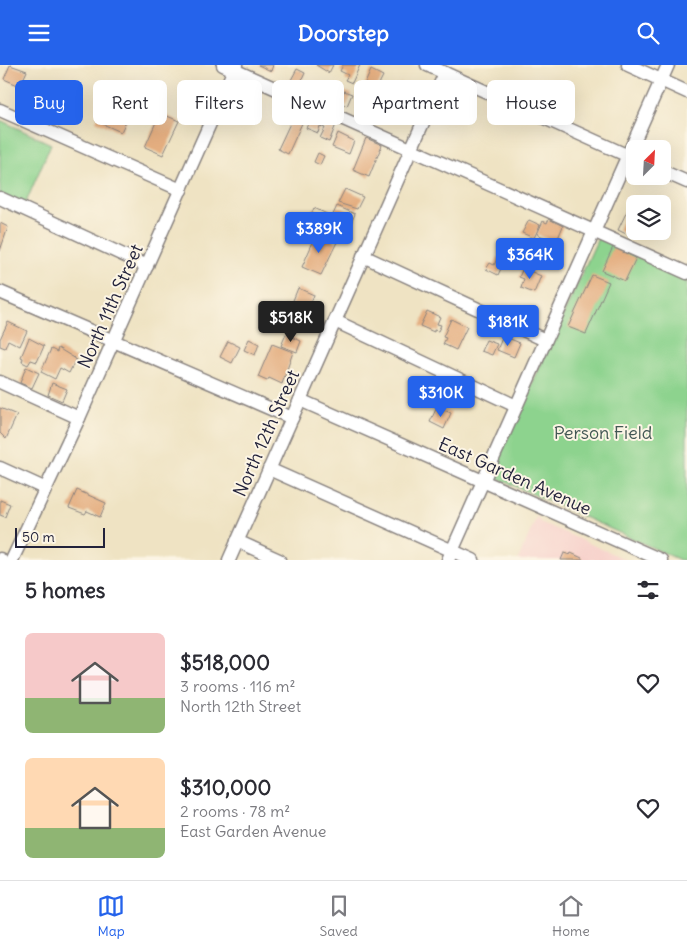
<!DOCTYPE html>
<meta charset="utf-8">
<style>
body{margin:0;font-family:Delius,sans-serif;background:#f2f2f3;color:#2b2b33;height:100vh;display:flex;flex-direction:column;font-size:19px;white-space:nowrap}
*{box-sizing:border-box;margin:0}
p{font-size:16px;color:#7c7c81}
.icon{flex:none;width:28px;height:28px;fill:none;stroke:currentColor;stroke-width:2;stroke-linecap:round;stroke-linejoin:round}
.map{position:relative;height:495px;overflow:hidden}
.drawer{display:flex;flex-direction:column;background:#fff;flex:1}
.drawer>*{flex:none}
.banner{position:absolute;left:15px;top:15px;width:658px;height:45px;display:flex;gap:10px}
.needle{width:32px;rotate:24deg}
.controls{position:absolute;left:626px;top:75px;display:grid;gap:10px}
.controls a{display:grid;place-items:center;width:45px;height:45px;border-radius:8px;background:#fff;box-shadow:0 5px 20px #0002;font-size:25px}
.scale{position:absolute;left:15px;bottom:12px;width:90px;box-sizing:border-box;padding-left:5px;border:2px solid #22223b;border-top:0;font-size:14px;line-height:18px;white-space:nowrap;color:#22223b;-webkit-text-stroke:4px #fcf5e5;paint-order:stroke}
.price{position:absolute;translate:-50% -42px;padding:0 11px;border-radius:5px;background:#2563eb;color:#fff;font-size:16px;line-height:32px;filter:drop-shadow(0 1px 2px #0008)}
.price::after{content:'';position:absolute;left:50%;top:30px;width:15px;height:11px;margin-left:-8px;background:inherit;clip-path:polygon(0 0,100% 0,50% 100%)}
.price.current{background:#222;color:#fff}
ul{padding:0;list-style:none}
li{display:flex;align-items:center;gap:15px;height:125px;padding:0 25px}
li span{display:grid;place-items:center;flex:none;width:140px;height:100px;border-radius:8px;color:#555}
li>.icon{margin-inline-start:auto}
span .icon{width:60px;height:60px;fill:#fffc;stroke-width:1}
li b{font-size:21px}
h2{display:flex;justify-content:space-between;align-items:center;height:60px;padding:0 25px;font-size:21px}
.tag{padding:0 18px;border-radius:8px;background:#fff;box-shadow:0 5px 20px #0002;font-size:18px;line-height:45px}
.tag.current{background:#2563eb;color:#fff}
header{display:flex;justify-content:space-between;align-items:center;height:65px;padding:0 25px;background:#2563eb;color:#fff;font-size:22px;font-weight:700}
.tab-bar{display:flex;justify-content:space-around;align-items:center;height:70px;border-top:1px solid #e1e1e2;background:#fff;font-size:14px;color:#7c7c81}
.tab-bar a{display:grid;justify-items:center;gap:2px}
.tab-bar .current{color:#2563eb}
.map>svg:first-child{display:block}
.built{fill:#f7d0ca}
.green{fill:#8dd38e;stroke:#587a64}
.building{fill:#e4ae80}
.lines{fill:none;stroke-linecap:round;stroke-linejoin:round}
.minor-casing{stroke:#88827f;stroke-width:15}
.minor{stroke:#fff;stroke-width:12}
.labels{text-anchor:middle;dominant-baseline:central;stroke-width:4;stroke-linejoin:round;paint-order:stroke}
.street-label{font-size:18px;fill:#22223b;stroke:#fcf5e5}
.park-label{font-size:18px;fill:#425754;stroke:#fcf5e5}
</style>
<header><svg class="icon" aria-label="menu" viewBox="0 0 24 24"><path d="M4 6h16M4 12h16M4 18h16"/></svg>Doorstep<svg class="icon" aria-label="search" viewBox="0 0 24 24"><circle cx="10" cy="10" r="6"/><path d="M15 15l6 6"/></svg></header>
<div class="map">
<svg width="687" height="495" viewBox="0 0 687 495">
<rect width="100%" height="100%" fill="#fcf5e5"/>
<filter id="ink" filterUnits="userSpaceOnUse"><feTurbulence type="fractalNoise" baseFrequency=".02" numOctaves="2"/><feDisplacementMap in="SourceGraphic" scale="10" xChannelSelector="R" yChannelSelector="G"/><feConvolveMatrix kernelMatrix="1 2 1 2 8 2 1 2 1" color-interpolation-filters="sRGB"/></filter>
<filter id="wash" filterUnits="userSpaceOnUse"><feTurbulence type="fractalNoise" baseFrequency=".0096" numOctaves="4" result="noise"/><feDisplacementMap in="SourceGraphic" scale="20" xChannelSelector="R" yChannelSelector="G"/><feGaussianBlur stdDeviation="1.12" result="paint"/><feColorMatrix in="noise" values="0 0 0 0 0 0 0 0 0 0 0 0 0 0 0 0 0 1.4 0 .05"/><feComposite in="paint" operator="in"/></filter>
<g filter="url(#wash)">
<rect width="100%" height="100%" fill="#efe3c3"/>
<path class="built" d="M 537,451 L 540,457 L 627,495 L 518,495 Z"/>
<g class="green">
<path d="M 0,55 L 51,79 L 24,142 L 0,131 Z"/>
<path d="M 598,173 L 687,212 L 687,495 L 680,495 L 499,414 L 493,406 Z"/>
</g>
<g id="blocks">
<g class="building">
<path d="M 10,0 L 27,6 L 20,21 L 4,14 Z"/>
<path d="M 258,0 L 273,0 L 271,6 Z"/>
<path d="M 316,0 L 333,0 L 329,8 Z"/>
<path d="M 343,0 L 360,0 L 352,18 L 345,15 L 348,10 L 340,6 Z"/>
<path d="M 297,4 L 305,8 L 300,19 L 291,15 Z"/>
<path d="M 371,5 L 383,11 L 378,21 L 391,27 L 383,43 L 359,32 Z"/>
<path d="M 319,17 L 328,21 L 323,32 L 314,28 Z"/>
<path d="M 400,18 L 418,26 L 408,47 L 391,39 Z"/>
<path d="M 344,26 L 352,29 L 347,41 L 339,37 Z"/>
<path d="M 104,40 L 128,52 L 121,67 L 96,56 Z"/>
<circle cx="307" cy="51" r="4.5"/>
<path d="M 160,48 L 179,56 L 163,90 L 145,82 Z"/>
<path d="M 317,48 L 337,57 L 329,77 L 320,73 L 325,63 L 320,61 L 318,68 L 306,63 L 310,55 L 313,56 Z"/>
<path d="M 293,52 L 303,56 L 288,89 L 278,84 Z"/>
<path d="M 338,68 L 354,76 L 349,89 L 332,82 Z"/>
<path d="M 366,73 L 382,80 L 369,112 L 353,105 Z"/>
<path d="M 318,88 L 324,91 L 320,100 L 314,97 Z"/>
<path d="M 345,124 L 363,132 L 357,144 L 338,138 Z"/>
<path d="M 337,141 L 355,149 L 348,165 L 330,156 Z"/>
<path d="M 314,143 L 327,149 L 322,160 L 309,154 Z"/>
<path d="M 628,144 L 635,147 L 635,160 L 630,171 L 618,165 Z"/>
<path d="M 549,154 L 563,161 L 556,178 L 537,169 L 543,156 L 547,158 Z"/>
<path d="M 529,155 L 540,160 L 534,173 L 522,168 Z"/>
<path d="M 0,158 L 8,162 L 0,186 Z"/>
<path d="M 317,168 L 337,177 L 321,210 L 302,202 Z"/>
<path d="M 534,175 L 547,181 L 540,195 L 523,187 L 527,179 L 531,181 Z"/>
<path d="M 613,182 L 636,193 L 625,216 L 602,206 Z"/>
<path d="M 498,192 L 505,195 L 498,210 L 486,204 L 490,198 L 494,200 Z"/>
<path d="M 523,203 L 541,211 L 534,228 L 521,223 L 524,214 L 519,212 Z"/>
<path d="M 592,210 L 609,217 L 586,269 L 568,262 Z"/>
<path d="M 298,223 L 314,230 L 304,254 L 297,251 L 294,258 L 279,251 L 284,240 L 290,243 Z"/>
<path d="M 427,246 L 440,252 L 437,259 L 441,260 L 438,266 L 434,265 L 434,267 L 420,261 Z"/>
<path d="M 451,254 L 467,262 L 456,285 L 443,279 L 446,273 L 443,272 Z"/>
<path d="M 8,257 L 27,266 L 20,281 L 8,275 L 5,283 L 0,281 L 0,274 Z"/>
<path d="M 286,269 L 301,276 L 297,287 L 281,281 Z"/>
<path d="M 503,271 L 520,278 L 514,292 L 497,285 Z"/>
<path d="M 29,273 L 44,281 L 37,297 L 31,295 L 28,300 L 22,297 L 23,293 L 21,292 Z"/>
<path d="M 249,274 L 259,279 L 255,290 L 244,285 Z"/>
<path d="M 486,275 L 497,279 L 492,290 L 481,286 Z"/>
<path d="M 228,276 L 240,282 L 232,298 L 220,292 Z"/>
<path d="M 272,279 L 293,287 L 282,319 L 269,313 L 267,316 L 258,312 Z"/>
<path d="M 58,283 L 76,294 L 69,308 L 60,303 L 55,314 L 41,307 L 51,284 L 57,287 Z"/>
<path d="M 26,302 L 39,308 L 32,323 L 20,318 Z"/>
<path d="M 52,318 L 67,324 L 62,336 L 48,330 Z"/>
<path d="M 437,342 L 451,348 L 444,364 L 430,357 Z"/>
<path d="M 0,343 L 17,350 L 6,374 L 0,368 Z"/>
<path d="M 77,425 L 106,438 L 100,452 L 87,446 L 85,449 L 69,443 Z"/>
<path d="M 0,435 L 10,439 L 5,452 L 0,450 Z"/>
<path d="M 564,488 L 570,490 L 571,488 L 582,493 L 582,495 L 561,495 Z"/>
</g>
</g>
</g>
<g filter="url(#ink)">
<use href="#blocks" fill-opacity="0" stroke="#88827f" stroke-width="1"/>
<g class="lines">
<defs>
<g id="minor">
<path d="M 223,0 L 687,208"/>
<path d="M 427,0 L 635,94"/>
<path d="M 628,0 L 687,27"/>
<path d="M 0,45 L 181,125"/>
<path d="M 662,106 L 687,117"/>
<path d="M 0,133 L 147,201"/>
<path d="M 363,191 L 545,275"/>
<path d="M 0,227 L 292,353"/>
<path d="M 335,256 L 516,341"/>
<path d="M 0,317 L 79,353"/>
<path d="M 300,335 L 661,495"/>
<path d="M 0,403 L 44,423"/>
<path d="M 269,404 L 473,495"/>
<path d="M 237,476 L 279,495"/>
<path d="M 0,494 L 1,495"/>
<path d="M 12,495 L 79,353 L 236,0"/>
<path d="M 229,495 L 445,8"/>
<path d="M 448,495 L 668,0"/>
</g>
</defs>
<use href="#minor" class="minor-casing"/>
<use href="#minor" class="minor"/>
</g>
</g>
<g class="labels">
<g class="street-label">
<text transform="translate(110 241) rotate(-66)">North 11th Street</text>
<text transform="translate(266 368) rotate(-66)">North 12th Street</text>
<text transform="translate(515 411) rotate(24)">East Garden Avenue</text>
</g>
<g class="park-label">
<text x="603" y="367">Person Field</text>
</g>
</g>
</svg>
<div class="controls">
<a><svg class="needle" viewBox="-14 -14 28 28"><path d="M0-13l5 13h-10z" fill="#e53935"/><path d="M0 13l5-13h-10z" fill="#7c7c81"/></svg></a>
<a><svg class="icon" aria-label="layers" viewBox="0 0 24 24"><path d="M12 4l9 5-9 5-9-5zM3 14l9 5 9-5"/></svg></a>
</div>
<div class="scale">50 m</div>
<b class="price" style="left:319px;top:189px">$389K</b>
<b class="price" style="left:530px;top:215px">$364K</b>
<b class="price current" style="left:291px;top:278px">$518K</b>
<b class="price" style="left:508px;top:282px">$181K</b>
<b class="price" style="left:441px;top:353px">$310K</b>
<div class="banner">
<a class="tag current">Buy</a>
<a class="tag">Rent</a>
<a class="tag">Filters</a>
<a class="tag">New</a>
<a class="tag">Apartment</a>
<a class="tag">House</a>
</div>
</div>
<section class="drawer">
<h2>5 homes<svg class="icon" aria-label="filters" viewBox="0 0 24 24"><path d="M4 7h16M4 17h16"/><circle cx="9" cy="7" r="2"/><circle cx="15" cy="17" r="2"/></svg></h2>
<ul>
<li><span style="background:linear-gradient(#f6c9c9 65%,#8fb573 0)"><svg class="icon" aria-label="home" viewBox="0 0 24 24"><path d="M3 11l9-7 9 7M6 9v11h12V9"/></svg></span><div><b>$518,000</b><p>3 rooms · 116 m²</p><p>North 12th Street</p></div><svg class="icon" aria-label="heart" viewBox="0 0 24 24"><path d="M12 20l-8-8c-3-5 5-10 8-4 3-6 11-1 8 4z"/></svg></li>
<li><span style="background:linear-gradient(#ffd9b3 70%,#8fb573 0)"><svg class="icon" aria-label="home" viewBox="0 0 24 24"><path d="M3 11l9-7 9 7M6 9v11h12V9"/></svg></span><div><b>$310,000</b><p>2 rooms · 78 m²</p><p>East Garden Avenue</p></div><svg class="icon" aria-label="heart" viewBox="0 0 24 24"><path d="M12 20l-8-8c-3-5 5-10 8-4 3-6 11-1 8 4z"/></svg></li>
</ul>
</section>
<nav class="tab-bar">
<a class="current"><svg class="icon" aria-label="map" viewBox="0 0 24 24"><path d="M3 6l6-2 6 2 6-2v14l-6 2-6-2-6 2zM9 4v14M15 6v14"/></svg>Map</a>
<a><svg class="icon" aria-label="saved" viewBox="0 0 24 24"><path d="M7 4h10v16l-5-4-5 4z"/></svg>Saved</a>
<a><svg class="icon" aria-label="home" viewBox="0 0 24 24"><path d="M3 11l9-7 9 7M6 9v11h12V9"/></svg>Home</a>
</nav>
